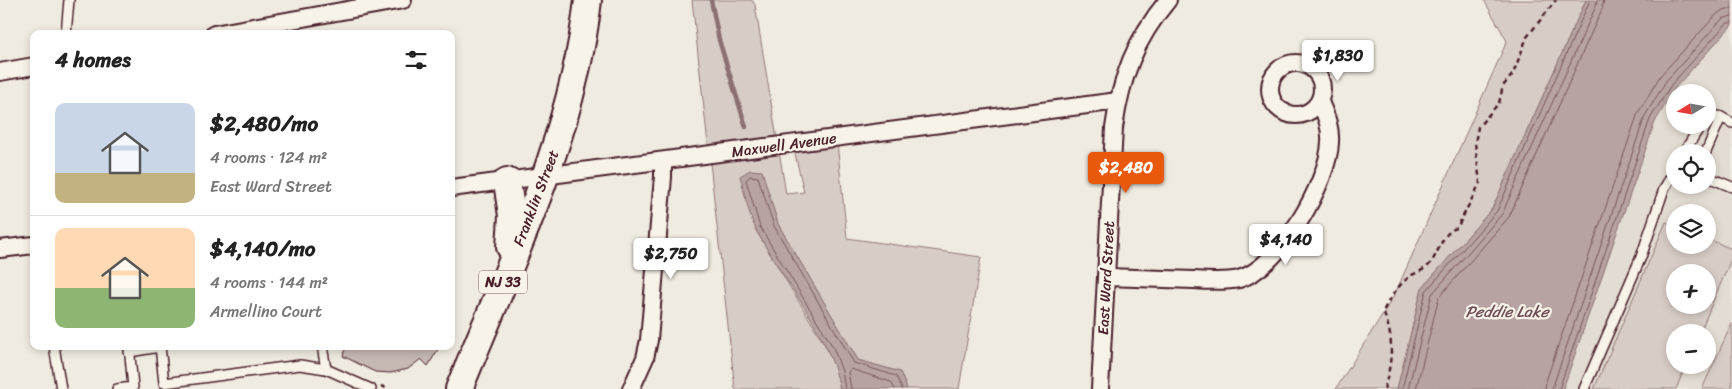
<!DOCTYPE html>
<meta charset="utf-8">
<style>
body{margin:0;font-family:Sriracha,sans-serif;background:#f6f6f6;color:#222;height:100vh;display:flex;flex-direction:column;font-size:19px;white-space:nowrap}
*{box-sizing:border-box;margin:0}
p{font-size:16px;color:#767676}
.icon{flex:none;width:28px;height:28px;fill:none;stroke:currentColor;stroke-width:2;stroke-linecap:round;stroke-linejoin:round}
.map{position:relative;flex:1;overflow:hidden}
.drawer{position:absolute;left:30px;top:30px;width:425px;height:320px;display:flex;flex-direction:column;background:#fff;border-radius:10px;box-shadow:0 2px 8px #0003}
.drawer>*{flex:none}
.needle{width:32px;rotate:259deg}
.tools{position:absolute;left:1666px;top:84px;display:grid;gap:10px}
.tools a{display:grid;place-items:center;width:50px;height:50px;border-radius:50%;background:#fff;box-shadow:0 2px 8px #0003;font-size:25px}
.price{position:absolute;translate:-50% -42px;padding:0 11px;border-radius:5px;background:#fff;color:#222;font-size:16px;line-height:32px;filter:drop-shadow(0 1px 2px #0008)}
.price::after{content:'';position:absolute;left:50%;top:30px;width:15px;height:11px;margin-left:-8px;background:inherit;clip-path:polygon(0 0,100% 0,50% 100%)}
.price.selected{background:#ea580c;color:#fff}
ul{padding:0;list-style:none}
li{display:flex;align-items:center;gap:15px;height:125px;padding:0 25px}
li+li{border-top:1px solid #e0e0e0}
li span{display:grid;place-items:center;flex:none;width:140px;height:100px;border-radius:10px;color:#555}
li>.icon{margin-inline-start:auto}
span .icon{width:60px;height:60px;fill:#fffc;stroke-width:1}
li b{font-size:21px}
h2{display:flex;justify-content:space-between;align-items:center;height:60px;padding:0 25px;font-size:21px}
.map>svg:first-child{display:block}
.built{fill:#e3dcd2;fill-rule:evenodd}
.green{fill:#d8cdc6;stroke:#917678;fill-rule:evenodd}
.water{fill:#b7a4a2;stroke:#8b6f72}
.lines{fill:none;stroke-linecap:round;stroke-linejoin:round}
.shore{stroke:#76545b;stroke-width:1}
.stream{stroke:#8b6f72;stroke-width:4.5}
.building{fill:#c6b8b3;stroke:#4a1f2b}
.service-casing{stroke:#4a1f2b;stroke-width:12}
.minor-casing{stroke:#4a1f2b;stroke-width:20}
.primary-casing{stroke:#4a1f2b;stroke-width:30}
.path{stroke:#4a1f2b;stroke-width:2.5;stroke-dasharray:5 4;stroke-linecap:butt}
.service{stroke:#f7f3e8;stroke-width:9}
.minor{stroke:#f7f3e8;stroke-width:16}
.primary{stroke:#f7f3e8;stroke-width:26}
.labels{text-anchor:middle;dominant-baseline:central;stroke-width:4.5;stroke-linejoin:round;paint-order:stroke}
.shield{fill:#f7f3e8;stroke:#7e5f64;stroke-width:1}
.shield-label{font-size:14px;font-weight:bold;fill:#4a1f2b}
.street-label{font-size:15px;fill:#4a1f2b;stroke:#f7f3e8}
.water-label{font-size:16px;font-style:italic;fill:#704e55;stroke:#f7f3e8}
</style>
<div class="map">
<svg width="1732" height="389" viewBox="0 0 1732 389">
<rect width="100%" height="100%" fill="#f0ebe0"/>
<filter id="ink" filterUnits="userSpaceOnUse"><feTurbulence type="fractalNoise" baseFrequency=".02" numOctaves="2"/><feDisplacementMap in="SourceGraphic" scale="10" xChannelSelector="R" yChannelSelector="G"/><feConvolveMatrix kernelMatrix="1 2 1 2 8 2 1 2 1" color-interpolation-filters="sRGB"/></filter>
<g filter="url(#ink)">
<path class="built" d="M 1732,25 L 1732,389 L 1563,389 L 1655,122 L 1675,88 ZM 1675,92 L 1708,92 L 1708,125 L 1675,125 ZM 1675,152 L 1708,152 L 1708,185 L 1675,185 ZM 1675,212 L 1708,212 L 1708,245 L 1675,245 ZM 1675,272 L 1708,272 L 1708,305 L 1675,305 ZM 1675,332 L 1708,332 L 1708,365 L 1675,365 Z"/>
<g class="green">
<path d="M 692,0 L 752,0 L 755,5 L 786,194 L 804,192 L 792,141 L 836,133 L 847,238 L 981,257 L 959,389 L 907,389 L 900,372 L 858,360 L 778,224 L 762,172 L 755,229 L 828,350 L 837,373 L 840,389 L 735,389 Z"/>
<path d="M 1484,0 L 1586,0 L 1492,209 L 1422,288 L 1397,389 L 1336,389 L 1395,294 L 1507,41 Z"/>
<path d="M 1666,222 L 1675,226 L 1675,245 L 1708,245 L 1708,239 L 1732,249 L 1732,257 L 1700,332 L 1675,332 L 1675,365 L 1686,365 L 1676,389 L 1594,389 ZM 1675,272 L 1708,272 L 1708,305 L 1675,305 Z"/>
<path d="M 1732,323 L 1732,389 L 1702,389 Z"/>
</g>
<g class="water">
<path d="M 1586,0 L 1732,0 L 1732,25 L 1675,88 L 1655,122 L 1563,389 L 1397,389 L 1422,288 L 1492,209 Z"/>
<path d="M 750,170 L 762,171 L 778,224 L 858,360 L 900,372 L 907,389 L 840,389 C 829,332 784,282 757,231 C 748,215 745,193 740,176 Z"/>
</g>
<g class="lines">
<g class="shore">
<path d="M 845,389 L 842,371 L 833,347 L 760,227 L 746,180 L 750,176 L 758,177 L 774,226 L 854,363 L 896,376 L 902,389"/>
<path d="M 851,389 L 848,372 L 851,369 L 891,382 L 895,389"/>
<path d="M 1402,389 L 1426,291 L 1497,211 L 1590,0"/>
<path d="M 1408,389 L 1432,294 L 1502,214 L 1596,6 L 1597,0"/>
<path d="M 1416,389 L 1439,297 L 1509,217 L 1602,9 L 1604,0"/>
<path d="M 1545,389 L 1546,381 L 1638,113 L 1660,76 L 1717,14 L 1723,10 L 1732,8"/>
<path d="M 1552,389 L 1645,116 L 1666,81 L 1722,19 L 1732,16"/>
<path d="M 1559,389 L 1650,119 L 1671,85 L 1726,24 L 1732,22"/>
</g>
<path class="stream" d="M 711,0 L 719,40 L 746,127"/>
</g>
<path class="building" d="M 346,346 L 440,346 L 428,366 L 421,359 L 408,369 L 391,373 L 375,372 L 343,356 Z"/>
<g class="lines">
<defs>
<g id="service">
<path d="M 66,34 L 69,0"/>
<path d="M 1708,119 L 1719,116 L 1732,123"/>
<path d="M 1684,152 L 1701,125"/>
<path d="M 1706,152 L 1721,117"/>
<path d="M 1708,177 L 1732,187"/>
<path d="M 54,346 L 61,389"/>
<path d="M 160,346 L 164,383 L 300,365 L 326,369 L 371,389"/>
<path d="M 322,346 L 326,369"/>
<path d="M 129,352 L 160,347"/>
<path d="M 117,389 L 133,387 L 129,346"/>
<path d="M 1584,389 L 1641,257 L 1664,189 L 1675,169"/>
</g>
<g id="minor">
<path d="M 214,34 L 403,0"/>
<circle cx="1296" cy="89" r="26"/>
<path d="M 0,72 L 34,66"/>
<path d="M 451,188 L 1118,101"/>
<path d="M 0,249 L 34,245"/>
<path d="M 1106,277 C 1135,278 1165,279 1194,280 C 1208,281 1225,282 1239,279 C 1280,268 1329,181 1330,142 C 1331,127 1326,116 1320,102"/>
<path d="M 631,389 L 645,358 L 649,340 L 663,177 L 663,161"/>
<path d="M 1100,389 L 1114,128 C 1121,77 1135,40 1168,0"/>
</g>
<g id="primary">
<path d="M 507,181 L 512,216 L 510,247"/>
<path d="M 459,389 C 510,263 573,137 588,0"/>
</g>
</defs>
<use href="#service" class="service-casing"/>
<use href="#minor" class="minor-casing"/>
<use href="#primary" class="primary-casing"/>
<g class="path">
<path d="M 381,386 L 388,389"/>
<path d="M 1384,389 C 1392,364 1395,337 1383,312 C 1389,298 1399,284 1412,275 C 1418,272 1424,270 1429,265 C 1439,254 1442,231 1457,228 L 1480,183 L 1475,143 L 1478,127 L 1499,103 L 1503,86 L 1513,74 L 1527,37 L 1556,0"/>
</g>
<use href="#service" class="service"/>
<use href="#minor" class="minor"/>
<use href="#primary" class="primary"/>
</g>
</g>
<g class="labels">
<rect class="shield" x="479" y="270.5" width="48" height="23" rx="4"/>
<g class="shield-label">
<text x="503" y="282">NJ 33</text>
</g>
<g class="street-label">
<text transform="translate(784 145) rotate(-8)">Maxwell Avenue</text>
<text transform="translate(536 198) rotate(-69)">Franklin Street</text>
<text transform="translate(1106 278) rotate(-87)">East Ward Street</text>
</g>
<g class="water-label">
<text x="1507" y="311">Peddie Lake</text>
</g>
</g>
</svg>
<div class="tools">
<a><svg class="needle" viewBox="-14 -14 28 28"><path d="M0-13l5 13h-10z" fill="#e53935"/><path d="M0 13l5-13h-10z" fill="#767676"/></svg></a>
<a><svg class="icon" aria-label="locate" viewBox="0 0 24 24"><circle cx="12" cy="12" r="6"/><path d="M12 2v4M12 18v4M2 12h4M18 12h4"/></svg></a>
<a><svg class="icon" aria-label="layers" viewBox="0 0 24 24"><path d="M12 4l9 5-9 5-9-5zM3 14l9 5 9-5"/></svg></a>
<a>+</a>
<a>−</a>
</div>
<b class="price" style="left:1338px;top:82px">$1,830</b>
<b class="price selected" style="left:1126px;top:194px">$2,480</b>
<b class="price" style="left:1286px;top:266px">$4,140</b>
<b class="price" style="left:671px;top:280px">$2,750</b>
<section class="drawer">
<h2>4 homes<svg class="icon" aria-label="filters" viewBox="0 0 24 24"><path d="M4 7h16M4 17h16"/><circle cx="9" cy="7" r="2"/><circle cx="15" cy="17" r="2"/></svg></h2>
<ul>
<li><span style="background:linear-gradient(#c9d6e8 70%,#c2b280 0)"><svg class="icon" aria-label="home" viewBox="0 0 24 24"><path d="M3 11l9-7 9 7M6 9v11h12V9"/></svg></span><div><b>$2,480/mo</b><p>4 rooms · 124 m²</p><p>East Ward Street</p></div></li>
<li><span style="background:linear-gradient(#ffd9b3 60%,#8fb573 0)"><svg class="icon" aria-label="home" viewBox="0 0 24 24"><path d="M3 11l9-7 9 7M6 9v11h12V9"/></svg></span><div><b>$4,140/mo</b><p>4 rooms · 144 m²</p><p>Armellino Court</p></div></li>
</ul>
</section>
</div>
